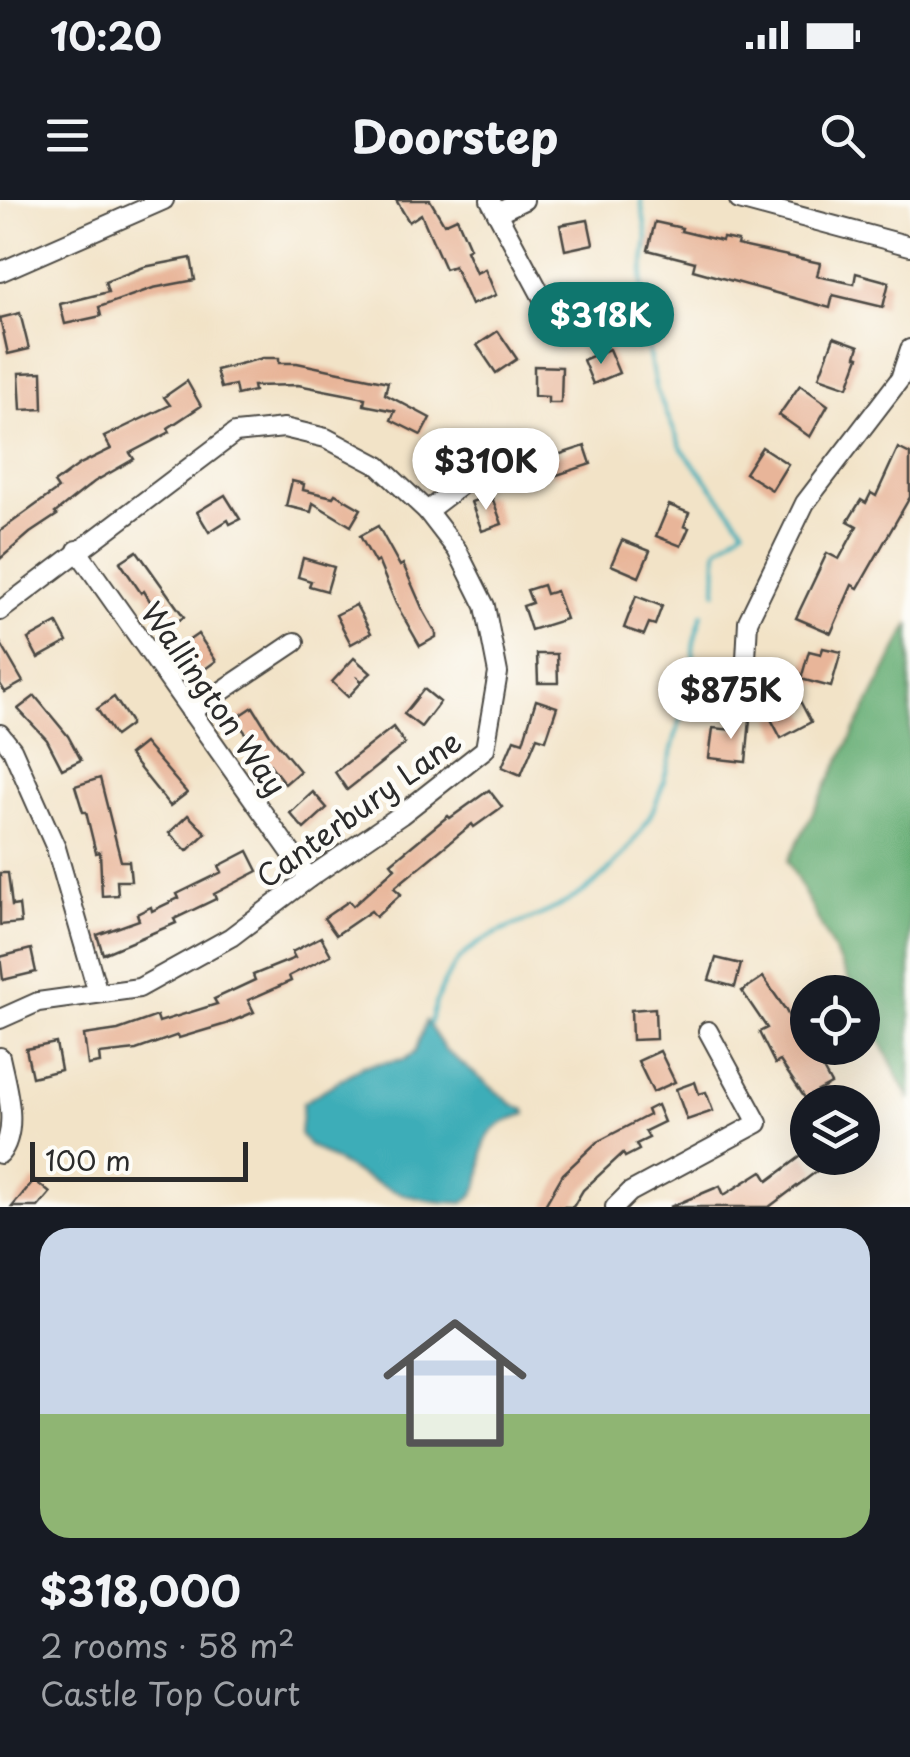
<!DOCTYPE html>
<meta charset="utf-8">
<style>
body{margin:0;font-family:"Playpen Sans",sans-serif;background:#242831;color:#f1f3f6;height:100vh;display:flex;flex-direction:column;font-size:38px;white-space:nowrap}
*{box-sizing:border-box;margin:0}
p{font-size:32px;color:#9ea1a6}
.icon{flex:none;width:55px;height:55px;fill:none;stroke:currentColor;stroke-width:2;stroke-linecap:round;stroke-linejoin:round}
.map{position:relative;height:1007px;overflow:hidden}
.sheet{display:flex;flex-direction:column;background:#171b24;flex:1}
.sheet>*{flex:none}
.fabs{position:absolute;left:790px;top:775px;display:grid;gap:20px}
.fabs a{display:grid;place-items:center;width:90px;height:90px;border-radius:50%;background:#171b24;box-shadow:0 10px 40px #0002;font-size:50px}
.scale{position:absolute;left:30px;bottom:25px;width:218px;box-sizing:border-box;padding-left:10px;border:5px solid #2b2b2b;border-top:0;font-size:28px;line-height:35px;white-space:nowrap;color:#2b2b2b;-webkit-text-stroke:8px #fdfcf7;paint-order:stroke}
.price{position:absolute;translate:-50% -85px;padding:0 22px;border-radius:35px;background:#fff;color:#222;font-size:32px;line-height:65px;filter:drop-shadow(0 2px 5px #0008)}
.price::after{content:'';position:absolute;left:50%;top:60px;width:30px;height:22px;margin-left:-15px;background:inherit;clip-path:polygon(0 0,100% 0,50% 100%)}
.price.active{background:#0f766e;color:#fff}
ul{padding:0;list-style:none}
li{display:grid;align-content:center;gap:20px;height:530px;padding:0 40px}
li span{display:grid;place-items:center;height:310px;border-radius:30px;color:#555}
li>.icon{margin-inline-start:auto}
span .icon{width:180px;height:180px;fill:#fffc;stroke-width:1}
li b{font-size:42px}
.status{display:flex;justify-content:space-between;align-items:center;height:70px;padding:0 50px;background:#171b24;direction:ltr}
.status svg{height:28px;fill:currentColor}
header{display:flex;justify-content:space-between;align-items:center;height:130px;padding:0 40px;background:#171b24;font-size:45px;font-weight:700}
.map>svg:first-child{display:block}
.forest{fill:#66ad74;stroke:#486c50;stroke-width:2.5}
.water{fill:#3dadb8;stroke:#346c72;stroke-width:2.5}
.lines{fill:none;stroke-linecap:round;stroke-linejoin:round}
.stream{stroke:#3dadb8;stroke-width:4}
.building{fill:#e8b599}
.minor-casing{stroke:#494742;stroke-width:22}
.minor{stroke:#fff;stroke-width:18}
.labels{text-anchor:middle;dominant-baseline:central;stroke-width:9;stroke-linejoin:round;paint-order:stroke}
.street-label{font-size:30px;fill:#2b2b2b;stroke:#fdfcf7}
</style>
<div class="status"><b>10:20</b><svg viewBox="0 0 49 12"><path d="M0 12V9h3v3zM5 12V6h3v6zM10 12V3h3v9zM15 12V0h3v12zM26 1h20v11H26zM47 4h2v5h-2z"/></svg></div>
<header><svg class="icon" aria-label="menu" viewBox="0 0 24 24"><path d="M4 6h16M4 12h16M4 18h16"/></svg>Doorstep<svg class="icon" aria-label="search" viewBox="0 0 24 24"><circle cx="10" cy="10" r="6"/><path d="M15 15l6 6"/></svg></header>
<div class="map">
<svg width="910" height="1007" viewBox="0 0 910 1007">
<rect width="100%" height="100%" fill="#fdfcf7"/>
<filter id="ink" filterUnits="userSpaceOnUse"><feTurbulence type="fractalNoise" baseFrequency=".01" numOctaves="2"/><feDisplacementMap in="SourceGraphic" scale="20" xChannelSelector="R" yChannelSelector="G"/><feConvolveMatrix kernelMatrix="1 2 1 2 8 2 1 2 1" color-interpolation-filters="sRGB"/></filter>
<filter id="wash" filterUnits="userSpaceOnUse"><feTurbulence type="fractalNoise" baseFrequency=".0048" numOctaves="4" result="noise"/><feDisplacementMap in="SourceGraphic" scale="40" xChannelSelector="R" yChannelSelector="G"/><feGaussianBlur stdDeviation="2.25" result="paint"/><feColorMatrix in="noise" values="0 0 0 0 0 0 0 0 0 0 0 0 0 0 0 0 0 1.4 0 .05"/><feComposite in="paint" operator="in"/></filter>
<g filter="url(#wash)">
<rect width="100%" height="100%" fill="#f2e3c7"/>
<path class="forest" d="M 910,423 L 910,900 L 863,807 L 862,792 L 855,792 L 788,661 Z"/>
<path class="water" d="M 426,821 L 445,850 L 512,904 L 525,910 L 526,914 C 454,934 503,973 464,1003 C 400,1004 362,976 309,945 L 300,934 L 303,903 L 363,866 L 405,859 L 415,852 Z"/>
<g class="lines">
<g class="stream">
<path d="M 641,0 L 647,38 L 642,81 L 643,125 L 656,189 L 682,249 L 744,328 L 717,349 L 716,392"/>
<path d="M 430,824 C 453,721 512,740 583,692 C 606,676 625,654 641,631 C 663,600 668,560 679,524 C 684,510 695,495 696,481 C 697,472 694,461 693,451 C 693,439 699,426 702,414"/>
</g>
</g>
<g id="blocks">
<g class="building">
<path d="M 396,0 L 430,0 L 444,24 L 457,18 L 470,48 L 466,50 L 476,73 L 485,69 L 496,95 L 471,105 L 454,66 L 445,69 L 421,14 L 409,22 Z"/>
<path d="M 588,20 L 593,44 L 565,50 L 560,25 Z"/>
<path d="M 655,22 L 682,28 L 681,31 L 722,41 L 723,38 L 738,41 L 737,45 L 820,63 L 817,76 L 854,84 L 856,73 L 889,82 L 883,107 L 833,95 L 830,108 L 693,70 L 695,62 L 648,50 Z"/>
<path d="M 191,58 L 195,80 L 153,88 L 99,107 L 101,116 L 65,124 L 60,104 L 108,92 L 105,82 L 144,67 Z"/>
<path d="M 20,113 L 29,149 L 8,154 L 0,118 Z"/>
<path d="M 498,131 L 517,159 L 496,173 L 477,145 Z"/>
<path d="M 834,137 L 859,146 L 856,156 L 859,157 L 848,187 L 819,177 Z"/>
<path d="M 609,149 L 619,173 L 593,184 L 583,160 Z"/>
<path d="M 263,158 L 279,158 L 279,163 L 297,163 L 388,182 L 385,194 L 430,218 L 421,235 L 391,220 L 395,211 L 364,205 L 365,198 L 298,185 L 253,186 L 254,191 L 237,195 L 235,185 L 221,188 L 216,170 Z"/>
<path d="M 534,166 L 562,167 L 561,203 L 548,203 L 548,197 L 534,196 Z"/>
<path d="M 42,172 L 43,209 L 21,210 L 19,173 Z"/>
<path d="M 187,181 L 201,206 L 168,228 L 170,232 L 130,253 L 134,259 L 94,282 L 55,313 L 57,315 L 30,333 L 0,359 L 0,331 L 58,289 L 54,283 L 80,264 L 111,249 L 104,237 L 170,205 L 164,197 Z"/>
<path d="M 800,185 L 828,205 L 810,237 L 779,215 Z"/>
<path d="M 437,243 L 441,243 L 459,265 L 443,279 L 423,255 Z"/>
<path d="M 585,246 L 591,264 L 554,276 L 548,258 Z"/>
<path d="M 762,247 L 788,264 L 772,290 L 745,273 Z"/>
<path d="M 898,248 L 910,254 L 910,297 L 858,388 L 852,385 L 831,433 L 796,418 L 827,353 L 839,359 L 857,326 L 848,321 L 861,300 L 866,303 L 871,293 L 876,296 Z"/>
<path d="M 292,281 L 304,284 L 303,290 L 333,297 L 335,294 L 361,309 L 351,326 L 313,303 L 311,312 L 286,306 Z"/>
<path d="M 225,295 L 240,319 L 230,324 L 228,320 L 209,332 L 197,312 Z"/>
<path d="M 491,295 L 502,324 L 482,331 L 471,302 Z"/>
<path d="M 669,305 L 689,313 L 684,326 L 689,328 L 681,346 L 656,336 Z"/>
<path d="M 378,326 L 400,366 L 403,364 L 423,410 L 436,433 L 436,437 L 420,446 L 396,404 L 378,361 L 375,363 L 360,336 Z"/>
<path d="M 622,340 L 650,351 L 639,377 L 611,365 Z"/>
<path d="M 137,351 L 184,417 L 166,428 L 144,391 L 141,393 L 120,362 Z"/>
<path d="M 303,358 L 334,367 L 327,391 L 309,386 L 311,381 L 298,377 Z"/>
<path d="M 543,385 L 546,394 L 556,391 L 566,419 L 531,430 L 523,406 L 532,403 L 527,390 Z"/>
<path d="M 636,396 L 662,406 L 655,425 L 649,423 L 644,435 L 624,428 Z"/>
<path d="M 356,405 L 371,433 L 351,444 L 336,415 Z"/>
<path d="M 57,423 L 67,442 L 38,458 L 28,439 Z"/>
<path d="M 198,434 L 216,461 L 198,474 L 178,448 Z"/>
<path d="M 0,442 L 23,482 L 5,492 L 0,484 Z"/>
<path d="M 823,448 L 841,452 L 831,487 L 801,479 L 809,451 L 821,454 Z"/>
<path d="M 537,454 L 557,454 L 558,483 L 538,483 Z"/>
<path d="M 354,458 L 371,473 L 362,481 L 359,479 L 361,483 L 348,497 L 332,482 Z"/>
<path d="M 424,489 L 440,502 L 421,527 L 404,514 Z"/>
<path d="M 35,496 L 68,536 L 81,560 L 62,569 L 47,540 L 18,509 Z"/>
<path d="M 114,497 L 130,521 L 130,525 L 115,536 L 97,509 Z"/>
<path d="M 799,499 L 811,522 L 781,538 L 771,519 L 782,514 L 779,509 Z"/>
<path d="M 536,500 L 557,507 L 546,540 L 537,537 L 521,575 L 502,567 L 514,539 L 523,542 Z"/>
<path d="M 253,507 L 271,536 L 300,571 L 285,584 L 235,519 Z"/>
<path d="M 735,518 L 750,519 L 746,562 L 709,558 L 713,528 L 734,530 Z"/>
<path d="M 393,527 L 405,544 L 347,590 L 335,572 Z"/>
<path d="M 144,543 L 187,593 L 170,606 L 129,555 Z"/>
<path d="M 100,578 L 121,661 L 129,661 L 131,681 L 117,681 L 118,695 L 102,696 L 100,652 L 96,653 L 86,612 L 83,612 L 75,586 Z"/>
<path d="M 489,590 L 502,607 L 474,627 L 472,624 L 394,688 L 401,694 L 376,717 L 371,711 L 336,735 L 324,718 L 349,701 L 353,706 L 395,668 L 391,663 L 448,616 L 450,618 Z"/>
<path d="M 313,592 L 327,608 L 304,629 L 290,613 Z"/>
<path d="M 188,615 L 206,633 L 187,651 L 169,633 Z"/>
<path d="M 248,651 L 258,671 L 214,694 L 216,699 L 174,719 L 176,723 L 103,754 L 97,735 L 139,720 L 137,714 L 151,707 L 152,711 L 179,698 L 177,694 L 222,672 L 219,666 Z"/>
<path d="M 0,673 L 8,673 L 12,706 L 19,705 L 21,723 L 0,725 Z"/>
<path d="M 321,737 L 331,755 L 289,776 L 291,781 L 248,800 L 254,812 L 226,824 L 179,838 L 178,835 L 136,850 L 99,854 L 100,863 L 88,865 L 84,835 L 118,830 L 157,816 L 159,822 L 217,804 L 214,799 L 255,780 L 253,775 L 295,758 L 292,752 Z"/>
<path d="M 31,749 L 36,772 L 3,780 L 0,757 Z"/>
<path d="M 716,758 L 741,764 L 735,787 L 709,780 Z"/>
<path d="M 763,777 L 785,809 L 810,856 L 814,853 L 831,884 L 805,898 L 780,861 L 775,864 L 759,832 L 767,828 L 742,791 Z"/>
<path d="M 655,808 L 656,839 L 632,840 L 631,810 Z"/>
<path d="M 56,843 L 61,870 L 32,877 L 26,849 Z"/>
<path d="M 660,851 L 675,882 L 653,892 L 638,861 Z"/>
<path d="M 695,882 L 699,894 L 706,892 L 713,911 L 687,920 L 676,889 Z"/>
<path d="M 657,905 L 664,922 L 645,931 L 649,938 L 636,944 L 639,950 L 625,957 L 623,953 L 583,990 L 573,1007 L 544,1007 L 563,974 L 597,942 L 649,915 L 647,910 Z"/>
<path d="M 804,954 L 817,971 L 769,1007 L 670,1007 L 720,986 L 724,995 L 762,971 L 768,981 Z"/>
<path d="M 34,980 L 50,993 L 38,1007 L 12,1007 Z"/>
</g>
</g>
</g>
<g filter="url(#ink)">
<use href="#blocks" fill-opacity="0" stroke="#494742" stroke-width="2.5"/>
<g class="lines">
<defs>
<g id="minor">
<path d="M 490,0 L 548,108"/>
<path d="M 739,0 L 910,46"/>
<path d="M 497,13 L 524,0"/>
<path d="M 0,72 L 164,0"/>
<path d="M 427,311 L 516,243"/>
<path d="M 77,350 L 309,678"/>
<path d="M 0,411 L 235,233 L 284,228 L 326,238 L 379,266 L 427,311 L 457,350 L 485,406 L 498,473 L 485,549 L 401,615 L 309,678 L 231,737 L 139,788 L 38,802 L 0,819"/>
<path d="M 746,459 L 748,421 L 805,303 L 900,179 L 910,149"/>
<path d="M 191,512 L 295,442"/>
<path d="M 0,534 L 12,549 L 56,648 L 98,793"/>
<path d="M 0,857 C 6,886 20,929 0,954"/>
<path d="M 615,1007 L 630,992 L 758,923 L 708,831"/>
</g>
</defs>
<use href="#minor" class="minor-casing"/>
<use href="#minor" class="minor"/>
</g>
</g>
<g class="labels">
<g class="street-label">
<text transform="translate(215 498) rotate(55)">Wallington Way</text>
<text transform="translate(358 608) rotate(-36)">Canterbury Lane</text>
</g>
</g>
</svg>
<div class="fabs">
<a><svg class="icon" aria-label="locate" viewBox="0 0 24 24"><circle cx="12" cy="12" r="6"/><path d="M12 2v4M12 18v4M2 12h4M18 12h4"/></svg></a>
<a><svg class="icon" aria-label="layers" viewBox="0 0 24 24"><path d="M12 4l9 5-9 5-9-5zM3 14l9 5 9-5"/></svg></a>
</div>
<div class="scale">100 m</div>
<b class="price active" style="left:601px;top:167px">$318K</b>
<b class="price" style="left:486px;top:313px">$310K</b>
<b class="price" style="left:731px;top:542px">$875K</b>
</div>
<section class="sheet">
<ul>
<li><span style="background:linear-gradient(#c9d6e8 60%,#8fb573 0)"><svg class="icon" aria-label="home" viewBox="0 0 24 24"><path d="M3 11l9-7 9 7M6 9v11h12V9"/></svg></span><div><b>$318,000</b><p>2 rooms · 58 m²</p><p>Castle Top Court</p></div></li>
</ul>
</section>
